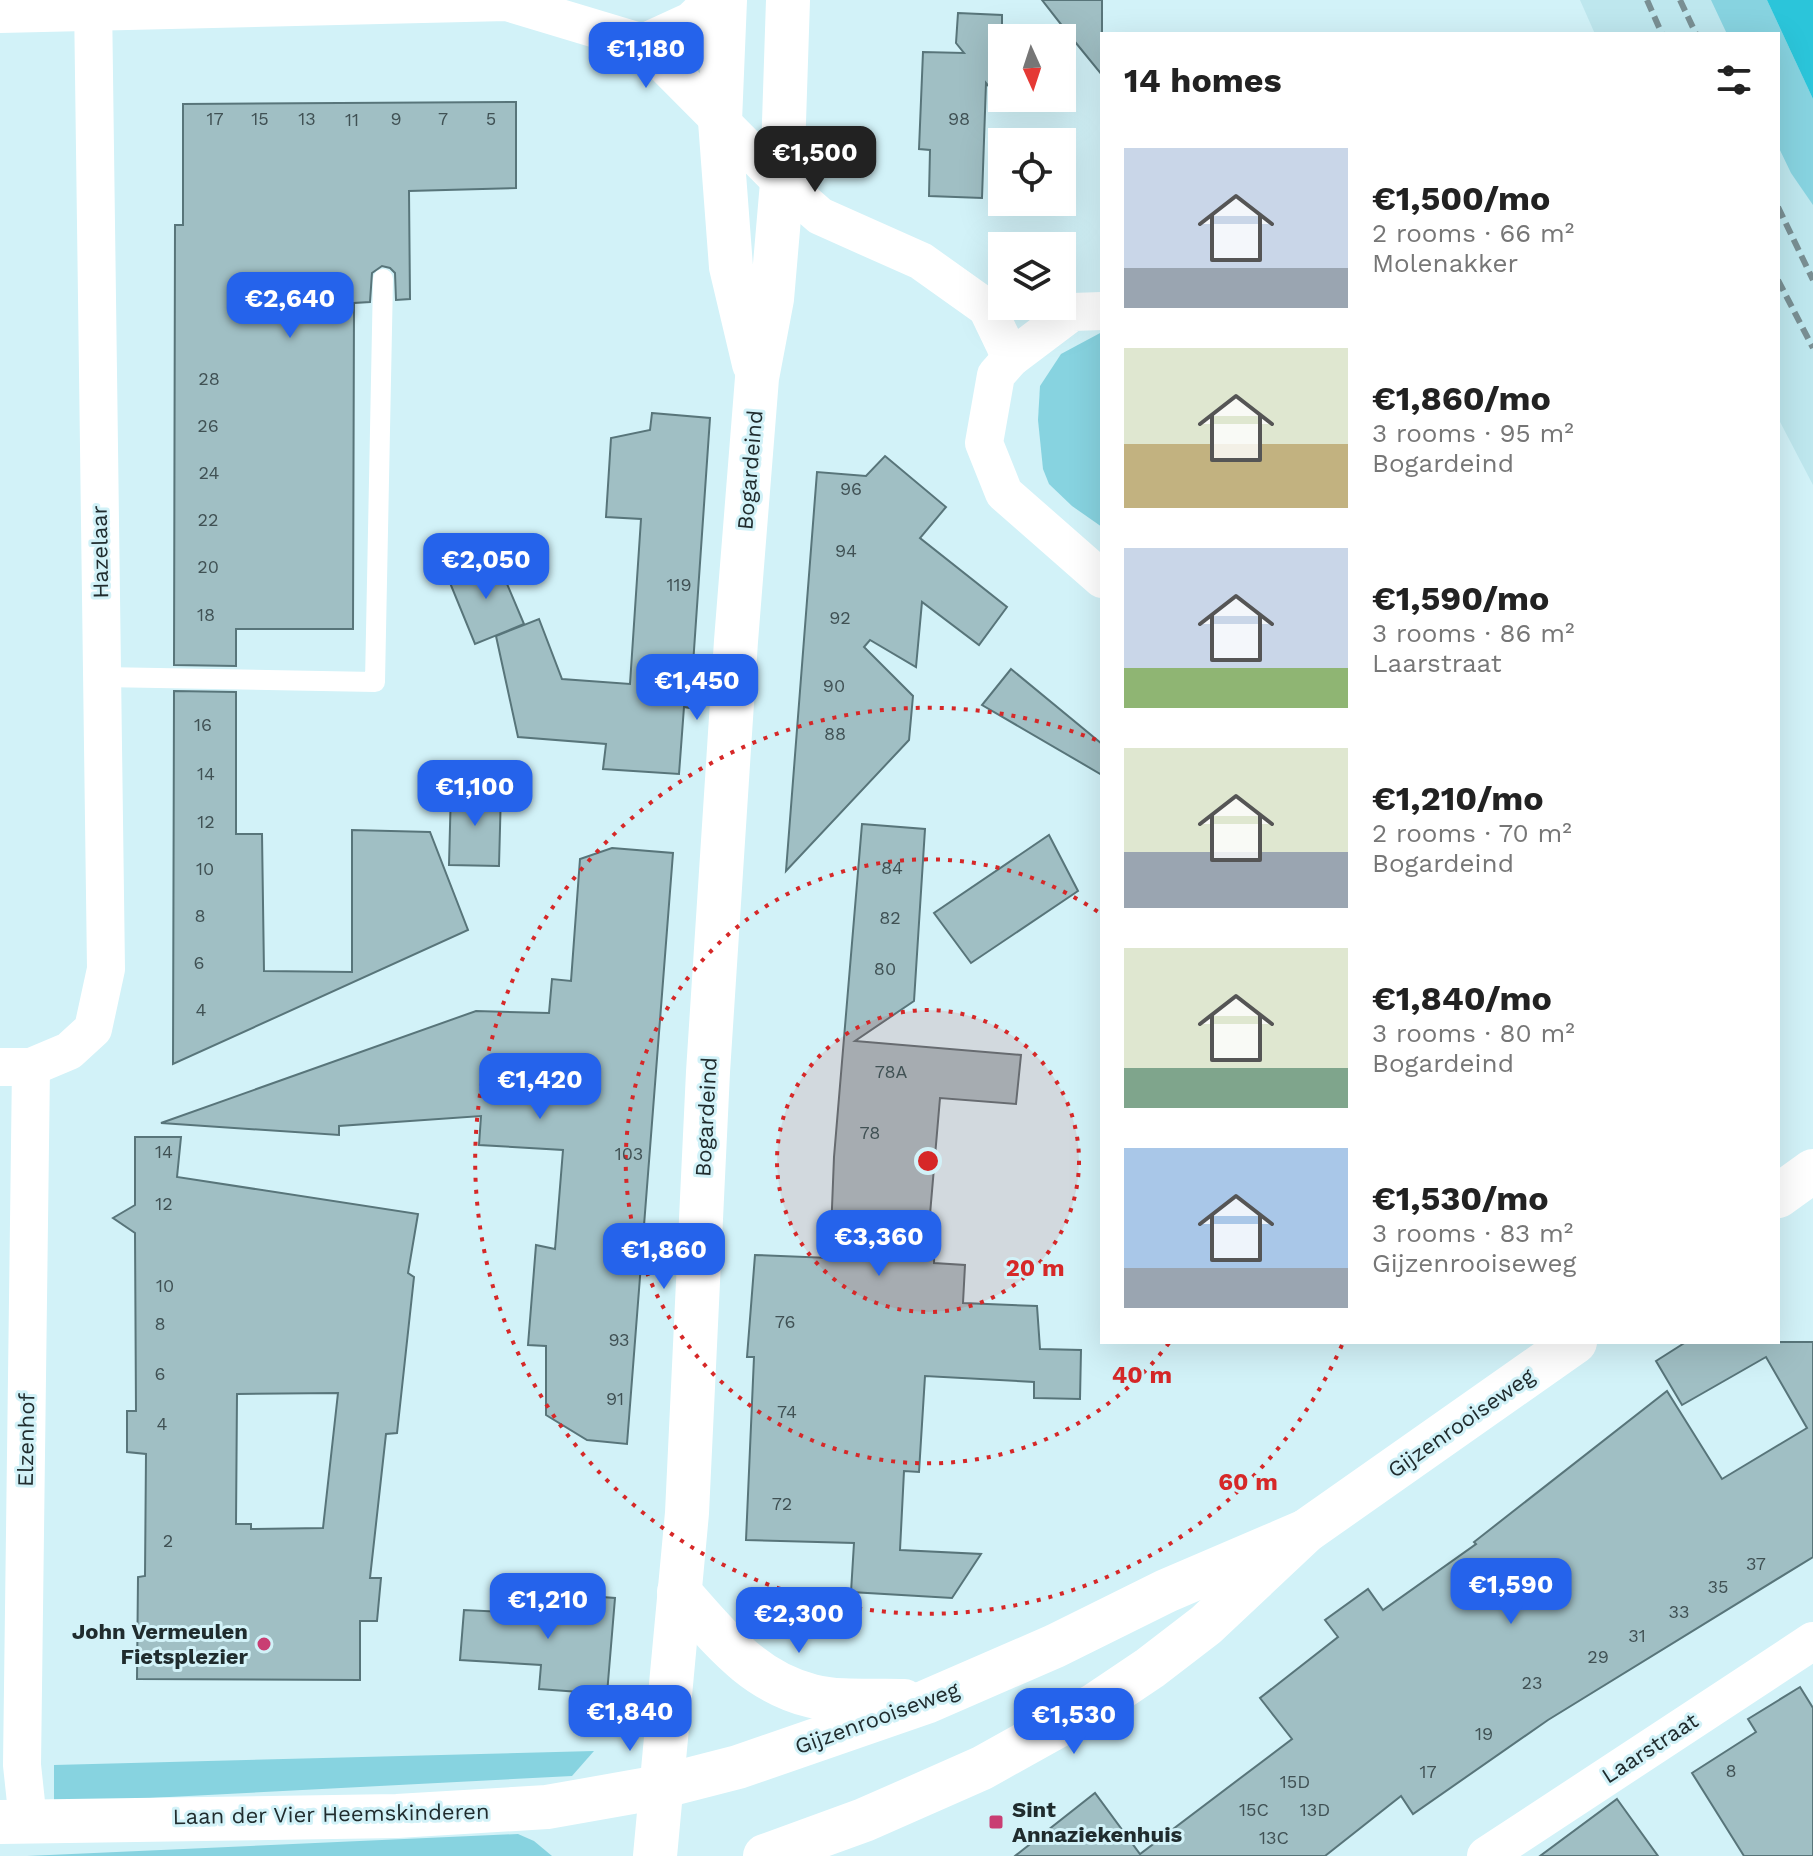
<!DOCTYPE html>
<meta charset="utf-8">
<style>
body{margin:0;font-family:"Work Sans",sans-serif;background:#f2f2f2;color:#222;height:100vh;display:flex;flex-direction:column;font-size:30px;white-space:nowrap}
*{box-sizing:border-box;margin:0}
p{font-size:26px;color:#767676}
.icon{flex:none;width:44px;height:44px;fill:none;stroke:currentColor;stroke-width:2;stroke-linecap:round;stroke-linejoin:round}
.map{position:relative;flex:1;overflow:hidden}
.drawer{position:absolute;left:1100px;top:32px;width:680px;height:1312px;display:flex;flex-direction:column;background:#fff;border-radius:0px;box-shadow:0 8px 32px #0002}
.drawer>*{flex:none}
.needle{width:52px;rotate:177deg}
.fabs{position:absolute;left:988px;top:24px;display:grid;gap:16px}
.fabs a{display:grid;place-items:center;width:88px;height:88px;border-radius:0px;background:#fff;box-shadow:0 8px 32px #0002;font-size:40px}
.price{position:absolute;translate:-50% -68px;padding:0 18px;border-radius:16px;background:#2563eb;color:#fff;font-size:26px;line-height:52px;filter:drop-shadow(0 2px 4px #0008)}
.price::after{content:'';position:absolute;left:50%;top:48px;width:24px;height:18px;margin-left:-12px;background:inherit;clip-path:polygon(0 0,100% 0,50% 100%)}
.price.selected{background:#222;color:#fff}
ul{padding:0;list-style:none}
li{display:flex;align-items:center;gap:24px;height:200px;padding:0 24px}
li span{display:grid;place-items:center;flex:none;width:224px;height:160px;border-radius:0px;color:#555}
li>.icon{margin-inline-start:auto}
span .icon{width:96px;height:96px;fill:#fffc;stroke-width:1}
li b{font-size:34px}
h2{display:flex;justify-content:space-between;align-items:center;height:96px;padding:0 24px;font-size:34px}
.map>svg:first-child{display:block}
.built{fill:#bee7ee}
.green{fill:#87d3e0}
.forest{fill:#2bc5da}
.building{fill:#a0bfc4;stroke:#58757a;stroke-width:2;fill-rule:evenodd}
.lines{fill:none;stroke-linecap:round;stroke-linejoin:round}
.service{stroke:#fff;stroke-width:20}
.minor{stroke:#fff;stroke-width:38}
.tertiary{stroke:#fff;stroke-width:44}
.secondary{stroke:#fff;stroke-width:44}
.rail{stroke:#798f93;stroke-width:6;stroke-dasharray:12 6;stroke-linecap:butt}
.ring{fill:none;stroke:#d62828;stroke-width:4;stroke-dasharray:4 8}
.poi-dot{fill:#c93e73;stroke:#d2f2f8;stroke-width:3}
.labels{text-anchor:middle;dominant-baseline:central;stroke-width:6;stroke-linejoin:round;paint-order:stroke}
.number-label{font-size:18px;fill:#405154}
.street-label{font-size:22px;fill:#202c2e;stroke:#d2f2f8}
.poi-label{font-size:22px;font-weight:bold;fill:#202c2e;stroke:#d2f2f8;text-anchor:end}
.centre{fill:#d62828;stroke:#d2f2f8;stroke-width:4}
.ring-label{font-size:24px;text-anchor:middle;font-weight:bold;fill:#d62828;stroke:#d2f2f8;stroke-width:6;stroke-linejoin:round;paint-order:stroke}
</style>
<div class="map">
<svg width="1813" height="1856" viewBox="0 0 1813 1856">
<rect width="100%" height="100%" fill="#d2f2f8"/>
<path class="built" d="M 1580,0 L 1813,0 L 1813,485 L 1778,418 L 1778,34 L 1595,34 Z"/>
<g class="green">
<path d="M 1711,0 L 1767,0 L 1813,99 L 1813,205 L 1791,173 L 1778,146 L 1778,34 L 1727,34 Z"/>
<path d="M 1102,332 L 1102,527 L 1072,506 L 1049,484 L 1043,469 L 1038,420 L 1040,386 L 1061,354 Z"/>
<path d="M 594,1751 L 572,1776 L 54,1803 L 54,1765 Z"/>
<path d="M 518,1834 L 534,1841 L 552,1856 L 27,1856 Z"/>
</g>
<path class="forest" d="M 1767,0 L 1813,0 L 1813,99 Z"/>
<g class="building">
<path d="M 1042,0 L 1102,0 L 1102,75 L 1067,32 Z"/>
<path d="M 958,13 L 1002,15 L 1002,103 L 986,83 L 982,198 L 929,196 L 930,150 L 919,149 L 923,52 L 964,53 L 956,43 Z"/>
<path d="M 516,102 L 516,188 L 409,191 L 410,299 L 396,300 L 395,273 L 390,268 L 382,266 L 372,273 L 370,302 L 354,303 L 353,629 L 236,629 L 236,666 L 174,665 L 175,225 L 183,225 L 183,104 Z"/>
<path d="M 652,413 L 710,418 L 690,708 L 684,707 L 679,774 L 603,769 L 606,744 L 518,737 L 496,636 L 539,619 L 562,679 L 630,684 L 641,519 L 606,517 L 611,438 L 650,430 Z"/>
<path d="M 885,456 L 946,507 L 920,538 L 1007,607 L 979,645 L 922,602 L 916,667 L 870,640 L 864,647 L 913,696 L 909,740 L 786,871 L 817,472 L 866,476 Z"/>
<path d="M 496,558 L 524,624 L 475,644 L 448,578 Z"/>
<path d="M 1011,669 L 1102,744 L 1102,775 L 982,705 Z"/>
<path d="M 174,691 L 236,692 L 236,834 L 262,834 L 264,971 L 352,972 L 352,830 L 430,832 L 468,930 L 173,1064 Z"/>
<path d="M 451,789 L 501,791 L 499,866 L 449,865 Z"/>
<path d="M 862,824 L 925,829 L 914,1001 L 855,1041 L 1021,1055 L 1016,1104 L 940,1098 L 929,1226 L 935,1226 L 934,1263 L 965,1265 L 963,1303 L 1037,1306 L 1040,1349 L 1081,1350 L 1080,1399 L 1034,1398 L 1034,1382 L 925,1376 L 919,1472 L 904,1471 L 900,1550 L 981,1554 L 952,1598 L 851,1592 L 854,1543 L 746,1540 L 754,1357 L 747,1357 L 755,1255 L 830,1258 L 834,1157 Z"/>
<path d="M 1049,835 L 1078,891 L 971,963 L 934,913 Z"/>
<path d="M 612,848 L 673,853 L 627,1444 L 587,1440 L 546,1415 L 546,1346 L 528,1345 L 536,1245 L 555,1249 L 563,1150 L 479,1145 L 481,1116 L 339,1126 L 339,1135 L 161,1123 L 476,1011 L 549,1013 L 552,979 L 571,981 L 580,859 Z"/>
<path d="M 135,1137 L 181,1137 L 177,1177 L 418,1214 L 408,1273 L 414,1277 L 397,1433 L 386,1434 L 370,1578 L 381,1578 L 377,1621 L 360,1621 L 360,1680 L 137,1679 L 138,1577 L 145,1576 L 146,1454 L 127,1452 L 127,1411 L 136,1411 L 135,1233 L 113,1218 L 135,1205 ZM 338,1393 L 323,1528 L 251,1529 L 251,1524 L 236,1524 L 237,1394 Z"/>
<path d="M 1686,1342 L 1813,1342 L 1813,1557 L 1548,1720 L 1413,1814 L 1401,1796 L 1325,1856 L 1015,1856 L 1095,1793 L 1140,1854 L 1292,1739 L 1260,1698 L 1338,1637 L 1325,1620 L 1368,1589 L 1383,1610 L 1476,1544 L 1474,1542 L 1667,1391 L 1722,1479 L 1807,1428 L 1766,1357 L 1682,1405 L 1656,1361 Z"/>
<path d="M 547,1593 L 615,1598 L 607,1694 L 539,1689 L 541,1665 L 460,1660 L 464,1610 L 545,1614 Z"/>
<path d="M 1800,1687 L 1813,1708 L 1813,1856 L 1744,1856 L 1692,1773 L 1756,1732 L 1748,1719 Z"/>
<path d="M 1617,1799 L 1658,1856 L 1540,1856 Z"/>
</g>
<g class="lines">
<path class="service" d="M 102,677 L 375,682 L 383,279"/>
<g class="minor">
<path d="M 0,14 L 507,2 L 643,43 L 782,183 L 820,216 L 921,261 L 987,308 L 1011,358"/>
<path d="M 643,43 L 691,21 L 713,0"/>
<path d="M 1102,311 L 1072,312 L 1011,358 L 996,375 L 984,443 L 1004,493 L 1102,579"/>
<path d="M 0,1067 L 31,1067 L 69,1051 L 93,1029 L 106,969 L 93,0"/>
<path d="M 28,1821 L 22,1765 L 31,1067"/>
<path d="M 1486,1856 L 1813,1641"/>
</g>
<g class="tertiary">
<path d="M 725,0 L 720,121 L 731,267 L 754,364"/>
<path d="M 655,1856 L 687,1513 L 708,1072 L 736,641 L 757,378 L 772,299 L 782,183 L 788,0"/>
</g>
<g class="secondary">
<path d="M 1778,1196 L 1813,1171"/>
<path d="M 679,1592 C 719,1636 751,1681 812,1696 C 838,1703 876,1700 904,1701"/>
<path d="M 0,1822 L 397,1816 L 547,1807 L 660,1787 L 738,1767 L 926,1702 L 1055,1646 L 1166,1591 L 1306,1531"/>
<path d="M 765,1856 L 864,1820 L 982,1768 L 1095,1705 L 1150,1668 L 1206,1625 L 1306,1531 L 1575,1342"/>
</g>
<g class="rail">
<path d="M 1647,0 L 1662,34"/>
<path d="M 1680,0 L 1696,34"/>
<path d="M 1778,207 L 1813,280"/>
<path d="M 1778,280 L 1813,348"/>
</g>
</g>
<circle cx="928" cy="1161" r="151" fill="#d62828" fill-opacity=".12"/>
<g class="ring">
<circle cx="928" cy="1161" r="151"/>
<path d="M1169 1343A302 302 0 1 1 1101 914"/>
<path d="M1342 1345A453 453 0 1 1 1101 742"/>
</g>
<g class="poi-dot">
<circle cx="264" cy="1644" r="8"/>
<rect x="988" y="1814" width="16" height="16" rx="4"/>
</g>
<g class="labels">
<g class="number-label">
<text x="215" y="118">17</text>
<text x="260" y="118">15</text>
<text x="307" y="118">13</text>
<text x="396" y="118">9</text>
<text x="443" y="118">7</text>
<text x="491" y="118">5</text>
<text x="959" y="118">98</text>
<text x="352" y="119">11</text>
<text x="209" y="378">28</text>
<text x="208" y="425">26</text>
<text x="209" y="472">24</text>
<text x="851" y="488">96</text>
<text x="208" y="519">22</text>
<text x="846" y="550">94</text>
<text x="208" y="566">20</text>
<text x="679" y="584">119</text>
<text x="206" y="614">18</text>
<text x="840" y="617">92</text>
<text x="834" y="685">90</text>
<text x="203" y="724">16</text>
<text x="835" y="733">88</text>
<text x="206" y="773">14</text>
<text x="206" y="821">12</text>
<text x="892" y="867">84</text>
<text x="205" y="868">10</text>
<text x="200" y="915">8</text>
<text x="890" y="917">82</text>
<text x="199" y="962">6</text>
<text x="885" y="968">80</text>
<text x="201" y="1009">4</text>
<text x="891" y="1071">78A</text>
<text x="870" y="1132">78</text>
<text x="164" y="1151">14</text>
<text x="629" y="1153">103</text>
<text x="164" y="1203">12</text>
<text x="165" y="1285">10</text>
<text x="785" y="1321">76</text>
<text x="160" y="1323">8</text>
<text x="619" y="1339">93</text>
<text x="160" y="1373">6</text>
<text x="615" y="1398">91</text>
<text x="787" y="1411">74</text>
<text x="162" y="1423">4</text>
<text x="782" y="1503">72</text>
<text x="168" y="1540">2</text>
<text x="1756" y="1563">37</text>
<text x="1718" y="1586">35</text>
<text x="1679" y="1611">33</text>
<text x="1637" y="1635">31</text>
<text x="1598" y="1656">29</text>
<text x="1532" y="1682">23</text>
<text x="1484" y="1733">19</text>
<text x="1731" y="1770">8</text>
<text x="1428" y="1771">17</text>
<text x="1295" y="1781">15D</text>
<text x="1254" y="1809">15C</text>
<text x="1315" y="1809">13D</text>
<text x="1274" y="1837">13C</text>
</g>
<g class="street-label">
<text transform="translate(750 470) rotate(-85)">Bogardeind</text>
<text transform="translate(100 552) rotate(-91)">Hazelaar</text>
<text transform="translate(706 1117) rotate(-87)">Bogardeind</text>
<text transform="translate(1461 1423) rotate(-35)">Gijzenrooiseweg</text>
<text transform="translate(26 1440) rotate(-89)">Elzenhof</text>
<text transform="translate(877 1718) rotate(-20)">Gijzenrooiseweg</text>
<text transform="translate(1650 1748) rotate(-33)">Laarstraat</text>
<text transform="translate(331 1814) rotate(-1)">Laan der Vier Heemskinderen</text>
</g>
<g class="poi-label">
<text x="248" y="1631">John Vermeulen<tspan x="248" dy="25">Fietsplezier</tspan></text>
<text x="1012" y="1809" text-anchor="start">Sint<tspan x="1012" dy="25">Annaziekenhuis</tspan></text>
</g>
</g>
<circle cx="928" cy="1161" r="12" class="centre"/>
<g class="ring-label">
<text x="1035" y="1276">20 m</text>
<text x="1142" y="1383">40 m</text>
<text x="1248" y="1490">60 m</text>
</g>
</svg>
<div class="fabs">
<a><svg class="needle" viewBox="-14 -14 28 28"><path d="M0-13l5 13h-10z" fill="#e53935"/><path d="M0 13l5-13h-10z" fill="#767676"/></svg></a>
<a><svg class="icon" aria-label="locate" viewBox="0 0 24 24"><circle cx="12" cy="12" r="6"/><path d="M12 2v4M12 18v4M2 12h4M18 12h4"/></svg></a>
<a><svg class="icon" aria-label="layers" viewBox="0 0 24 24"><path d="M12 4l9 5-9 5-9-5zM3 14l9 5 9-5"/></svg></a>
</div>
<b class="price" style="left:646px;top:90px">€1,180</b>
<b class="price selected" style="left:815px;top:194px">€1,500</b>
<b class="price" style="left:290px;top:340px">€2,640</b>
<b class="price" style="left:486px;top:601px">€2,050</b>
<b class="price" style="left:697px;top:722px">€1,450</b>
<b class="price" style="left:475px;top:828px">€1,100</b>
<b class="price" style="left:540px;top:1121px">€1,420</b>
<b class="price" style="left:879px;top:1278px">€3,360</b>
<b class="price" style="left:664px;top:1291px">€1,860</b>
<b class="price" style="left:1511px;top:1626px">€1,590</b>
<b class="price" style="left:548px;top:1641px">€1,210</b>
<b class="price" style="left:799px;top:1655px">€2,300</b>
<b class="price" style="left:630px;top:1753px">€1,840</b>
<b class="price" style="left:1074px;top:1756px">€1,530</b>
<section class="drawer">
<h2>14 homes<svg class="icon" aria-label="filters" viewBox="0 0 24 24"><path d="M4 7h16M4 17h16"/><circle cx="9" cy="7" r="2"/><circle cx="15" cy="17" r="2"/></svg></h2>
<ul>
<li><span style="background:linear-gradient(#c9d6e8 75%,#9aa5b1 0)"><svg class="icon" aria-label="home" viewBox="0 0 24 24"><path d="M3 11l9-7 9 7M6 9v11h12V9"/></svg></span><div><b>€1,500/mo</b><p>2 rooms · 66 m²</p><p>Molenakker</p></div></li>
<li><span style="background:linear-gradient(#dfe7d0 60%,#c2b280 0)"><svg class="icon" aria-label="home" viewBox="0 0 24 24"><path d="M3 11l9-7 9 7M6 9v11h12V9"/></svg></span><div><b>€1,860/mo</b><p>3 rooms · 95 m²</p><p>Bogardeind</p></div></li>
<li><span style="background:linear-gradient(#c9d6e8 75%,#8fb573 0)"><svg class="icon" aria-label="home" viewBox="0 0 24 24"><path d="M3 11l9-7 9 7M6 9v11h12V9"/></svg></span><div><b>€1,590/mo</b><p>3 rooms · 86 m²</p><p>Laarstraat</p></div></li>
<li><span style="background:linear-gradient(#dfe7d0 65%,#9aa5b1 0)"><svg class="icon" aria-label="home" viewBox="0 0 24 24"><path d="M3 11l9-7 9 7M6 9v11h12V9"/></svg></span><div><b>€1,210/mo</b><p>2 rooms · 70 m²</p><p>Bogardeind</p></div></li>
<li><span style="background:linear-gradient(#dfe7d0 75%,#7fa58c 0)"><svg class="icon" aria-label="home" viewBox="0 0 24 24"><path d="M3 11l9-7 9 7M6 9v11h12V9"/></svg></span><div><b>€1,840/mo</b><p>3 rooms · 80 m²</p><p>Bogardeind</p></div></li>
<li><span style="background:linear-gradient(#a9c7e8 75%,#9aa5b1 0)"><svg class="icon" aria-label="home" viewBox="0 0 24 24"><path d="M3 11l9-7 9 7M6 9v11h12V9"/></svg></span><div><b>€1,530/mo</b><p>3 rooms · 83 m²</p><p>Gijzenrooiseweg</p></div></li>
</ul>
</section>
</div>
